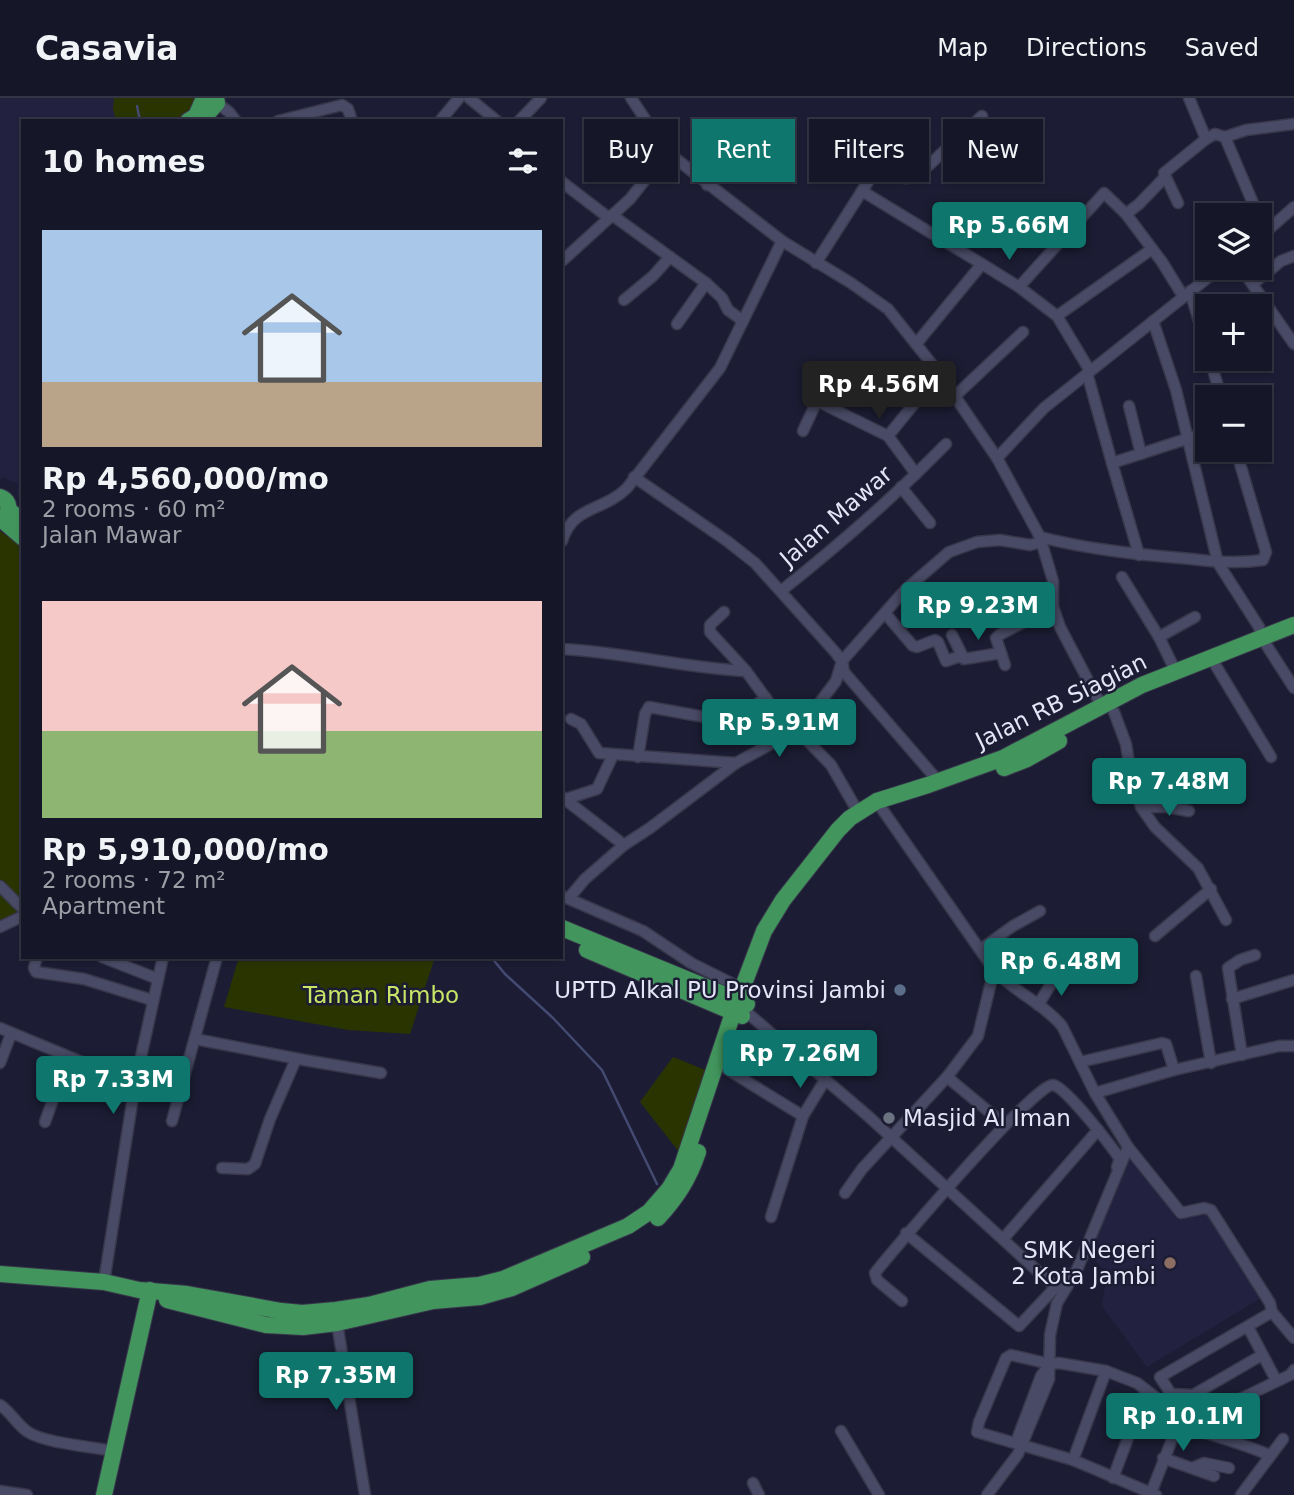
<!DOCTYPE html>
<meta charset="utf-8">
<style>
body{margin:0;font-family:"DejaVu Sans",sans-serif;background:#1e1f2f;color:#f1f3f6;height:100vh;display:flex;flex-direction:column;font-size:26px;white-space:nowrap}
*{box-sizing:border-box;margin:0}
p{font-size:23px;color:#9d9fa7}
.icon{flex:none;width:38px;height:38px;fill:none;stroke:currentColor;stroke-width:2;stroke-linecap:round;stroke-linejoin:round}
.map{position:relative;flex:1;overflow:hidden}
.details{position:absolute;left:21px;top:21px;width:542px;height:840px;display:flex;flex-direction:column;background:#151627;border-radius:0px;box-shadow:0 2px 5px #0004,0 0 0 2px #343544}
.details>*{flex:none}
.top-card{position:absolute;left:584px;top:21px;width:604px;height:63px;display:flex;gap:14px}
.buttons{position:absolute;left:1195px;top:105px;display:grid;gap:14px}
.buttons a{display:grid;place-items:center;width:77px;height:77px;border-radius:0px;background:#151627;box-shadow:0 2px 5px #0004,0 0 0 2px #343544;font-size:35px}
.price{position:absolute;translate:-50% -60px;padding:0 16px;border-radius:7px;background:#0f766e;color:#fff;font-size:23px;line-height:46px;filter:drop-shadow(0 2px 4px #0008)}
.price::after{content:'';position:absolute;left:50%;top:42px;width:21px;height:16px;margin-left:-10px;background:inherit;clip-path:polygon(0 0,100% 0,50% 100%)}
.price.selected{background:#222;color:#fff}
ul{padding:0;list-style:none}
li{display:grid;align-content:center;gap:14px;height:371px;padding:0 21px}
li span{display:grid;place-items:center;height:217px;border-radius:0px;color:#555}
li>.icon{margin-inline-start:auto}
span .icon{width:126px;height:126px;fill:#fffc;stroke-width:1}
li b{font-size:30px}
h2{display:flex;justify-content:space-between;align-items:center;height:84px;padding:0 21px;font-size:30px}
.pill{padding:0 24px;border-radius:0px;background:#151627;box-shadow:0 2px 5px #0004,0 0 0 2px #343544;font-size:24px;line-height:63px}
.pill.selected{background:#0f766e;color:#fff}
header{display:flex;align-items:center;gap:42px;box-sizing:border-box;height:98px;padding:0 35px;background:#151627;border-bottom:2px solid #343544}
header strong{font-size:33px}
nav{display:flex;gap:38px;margin-inline-start:auto;font-size:24px}
.map>svg:first-child{display:block}
.built{fill:#222240}
.green{fill:#2a3401}
.lines{fill:none;stroke-linecap:round;stroke-linejoin:round}
.stream{stroke:#444a72;stroke-width:2.5}
.minor-casing{stroke:#38374b;stroke-width:13}
.highway-casing{stroke:#38374b;stroke-width:18}
.minor{stroke:#494b66;stroke-width:10}
.highway{stroke:#42955d;stroke-width:16}
.service-dot{fill:#5c6f8a;stroke:#1c1d34;stroke-width:2.5}
.worship-dot{fill:#6b7280;stroke:#1c1d34;stroke-width:2.5}
.education-dot{fill:#8d6e63;stroke:#1c1d34;stroke-width:2.5}
.labels{text-anchor:middle;dominant-baseline:central;stroke-width:5;stroke-linejoin:round;paint-order:stroke}
.street-label{font-size:23px;fill:#e4e5f6;stroke:#1c1d34}
.poi-label{font-size:23px;fill:#e4e5f6;stroke:#1c1d34;text-anchor:end}
.park-label{font-size:23px;fill:#c8e566;stroke:#1c1d34}
</style>
<header>
<strong>Casavia</strong>
<nav><a>Map</a><a>Directions</a><a>Saved</a></nav>
</header>
<div class="map">
<svg width="1294" height="1397" viewBox="0 0 1294 1397">
<rect width="100%" height="100%" fill="#1c1d34"/>
<g class="built">
<path d="M 0,0 L 198,0 L 167,23 L 23,23 L 23,410 L 17,396 L 18,386 L 3,379 L 0,382 Z"/>
<path d="M 1131,1059 L 1183,1120 L 1207,1113 L 1264,1198 L 1147,1269 L 1102,1208 L 1107,1175 L 1088,1155 Z"/>
</g>
<g class="green">
<path d="M 114,0 L 198,0 L 191,15 L 167,23 L 116,23 L 113,11 Z"/>
<path d="M 0,433 L 23,449 L 23,809 L 0,827 Z"/>
<path d="M 239,859 L 435,859 L 410,936 L 348,932 L 224,909 Z"/>
<path d="M 673,959 L 708,973 L 679,1054 L 640,1004 Z"/>
</g>
<g class="lines">
<g class="stream">
<path d="M 137,8 L 140,23"/>
<path d="M 491,859 L 505,876 L 553,920 L 602,972 L 657,1086"/>
</g>
<defs>
<g id="minor">
<path d="M 469,0 L 497,23"/>
<path d="M 631,0 L 667,54 L 782,143 L 851,185 L 888,211 L 939,275 L 997,360 L 1040,439 L 1053,483 L 1053,509 L 1060,529 L 1102,609"/>
<path d="M 1189,0 L 1206,41"/>
<path d="M 217,5 L 229,14 L 236,23"/>
<path d="M 278,23 L 342,7 L 348,11 L 352,23"/>
<path d="M 440,23 L 459,0"/>
<path d="M 519,23 L 541,0"/>
<path d="M 1225,39 L 1258,117"/>
<path d="M 562,84 L 609,120"/>
<path d="M 707,87 L 756,28"/>
<path d="M 862,93 L 982,166 L 916,246"/>
<path d="M 1178,105 L 1164,75 L 1206,41 L 1215,36 L 1225,39 L 1246,32 L 1294,26"/>
<path d="M 1126,116 L 1162,164 L 1183,198"/>
<path d="M 612,117 L 706,185 L 722,200 L 728,212 L 743,223"/>
<path d="M 1260,139 L 1294,109"/>
<path d="M 562,163 L 630,101 L 667,54"/>
<path d="M 816,165 L 878,68 L 883,66 L 905,80 L 916,79 L 982,18"/>
<path d="M 982,166 L 1019,189 L 1057,218 L 1090,273"/>
<path d="M 1241,170 L 1294,246"/>
<path d="M 1253,186 L 1281,163 L 1294,158"/>
<path d="M 1019,189 L 1104,95 L 1126,116 L 1139,106 L 1165,79"/>
<path d="M 1190,193 L 1208,253"/>
<path d="M 624,202 L 653,178 L 670,159"/>
<path d="M 1057,218 L 1152,151"/>
<path d="M 1153,223 L 1176,292 L 1218,465 L 1259,529 L 1262,540"/>
<path d="M 677,226 L 706,185"/>
<path d="M 1210,261 L 1221,299"/>
<path d="M 1087,275 L 1112,365 L 1208,334"/>
<path d="M 955,298 L 1023,234"/>
<path d="M 1129,308 L 1141,356"/>
<path d="M 803,333 L 815,307 L 819,304 L 888,338"/>
<path d="M 997,360 L 1044,310 L 1220,170"/>
<path d="M 1112,365 L 1139,457"/>
<path d="M 916,376 L 888,338 L 939,275"/>
<path d="M 634,379 L 727,443 L 755,465 L 835,554 L 842,563 L 844,574 L 939,684"/>
<path d="M 901,389 L 930,425"/>
<path d="M 1040,439 C 1087,451 1133,456 1181,460 C 1208,463 1235,466 1263,462 L 1266,454 L 1236,352"/>
<path d="M 562,443 C 573,407 603,414 627,390 L 720,270 L 782,143"/>
<path d="M 1122,479 L 1159,539 L 1175,572"/>
<path d="M 781,493 C 839,447 895,398 946,346"/>
<path d="M 885,515 L 913,548 L 917,549 L 935,542 L 938,544 L 946,563 L 961,558"/>
<path d="M 952,537 L 964,561 L 1001,555"/>
<path d="M 1159,539 L 1195,519"/>
<path d="M 1267,548 L 1294,590"/>
<path d="M 562,551 C 624,554 684,570 746,573"/>
<path d="M 1005,567 L 996,540 L 999,537 L 1053,509"/>
<path d="M 1216,568 L 1271,659"/>
<path d="M 1114,614 L 1126,646 L 1128,659 L 1141,709 L 1155,729 L 1198,770 L 1226,822"/>
<path d="M 571,621 L 581,626 L 599,655 L 736,665"/>
<path d="M 806,623 L 836,583 L 842,563 L 905,492 L 949,454 L 977,444 L 1000,442 L 1030,447 L 1041,444"/>
<path d="M 791,635 L 797,632 L 831,667 L 858,714"/>
<path d="M 638,659 L 645,616 L 649,609 L 727,623 L 735,621 L 766,600"/>
<path d="M 562,699 L 624,747"/>
<path d="M 566,701 L 597,691 L 613,657"/>
<path d="M 1141,709 L 1166,709 L 1189,713"/>
<path d="M 882,711 L 994,872 C 1014,894 1043,905 1062,928 L 1095,995 L 1128,1049 L 1076,1174 L 1057,1205 L 1050,1237 L 1049,1281 L 1018,1356 L 987,1397"/>
<path d="M 0,788 L 23,811"/>
<path d="M 562,798 L 643,833 L 691,865 L 743,891"/>
<path d="M 569,800 L 585,781 L 624,747 L 650,730 L 736,665 L 791,635 L 746,573 L 710,534 L 710,527 L 724,514"/>
<path d="M 0,829 L 23,818"/>
<path d="M 1155,838 L 1211,791"/>
<path d="M 981,851 L 1013,828 L 1040,813"/>
<path d="M 37,859 L 34,870 L 36,874 L 84,881 L 152,902"/>
<path d="M 102,859 L 158,881"/>
<path d="M 1196,878 L 1211,965"/>
<path d="M 1232,901 L 1294,882"/>
<path d="M 1038,907 C 1050,889 1058,865 1082,879"/>
<path d="M 744,912 L 868,1018 L 1056,1190"/>
<path d="M 0,930 L 135,986"/>
<path d="M 195,941 L 304,962 L 381,975"/>
<path d="M 1242,957 L 1228,870 L 1240,862 L 1255,857"/>
<path d="M 1080,964 L 1162,945 L 1166,946 L 1174,972"/>
<path d="M 0,965 L 11,936"/>
<path d="M 167,970 L 187,969"/>
<path d="M 725,970 L 803,1018"/>
<path d="M 947,979 L 1005,1027"/>
<path d="M 1095,995 L 1174,972 L 1279,948 L 1294,948"/>
<path d="M 172,1023 L 217,859"/>
<path d="M 45,1024 L 68,959"/>
<path d="M 1128,1049 L 1181,1115 L 1204,1110 L 1211,1112 L 1270,1205 L 1272,1214 L 1294,1240"/>
<path d="M 222,1070 L 248,1071 L 255,1066 L 270,1021 L 296,961"/>
<path d="M 845,1095 L 862,1071 L 947,979 L 978,938 L 994,872"/>
<path d="M 771,1119 L 803,1018 L 825,982"/>
<path d="M 906,1135 L 1019,1228 L 1068,1176"/>
<path d="M 1003,1141 L 1098,1032"/>
<path d="M 104,1184 L 135,986 L 163,859"/>
<path d="M 902,1203 L 877,1182 L 875,1175 C 893,1152 1036,984 1053,987 C 1066,989 1111,1048 1120,1061 L 1117,1069"/>
<path d="M 1272,1214 L 1160,1279 L 1171,1296 L 1193,1297 L 1212,1303 L 1238,1302 L 1290,1277 L 1294,1272"/>
<path d="M 337,1225 L 365,1397"/>
<path d="M 1248,1229 L 1276,1282"/>
<path d="M 306,1276 L 345,1269"/>
<path d="M 1193,1297 L 1262,1257"/>
<path d="M 0,1307 C 11,1314 17,1327 28,1334 C 44,1345 93,1349 114,1353"/>
<path d="M 1178,1326 C 1209,1337 1240,1344 1269,1357"/>
<path d="M 841,1333 L 879,1397"/>
<path d="M 1021,1348 L 1018,1339 L 1041,1278 L 1050,1266"/>
<path d="M 1163,1360 L 1214,1378"/>
<path d="M 1073,1362 L 1106,1273"/>
<path d="M 1192,1370 L 1204,1365 L 1229,1370"/>
<path d="M 1113,1380 L 1146,1292"/>
<path d="M 753,1385 L 759,1397"/>
<path d="M 0,1393 L 27,1397"/>
<path d="M 1151,1395 L 1182,1316 L 1179,1310 L 1159,1302 L 1137,1285 L 1106,1273 L 1059,1265 L 1050,1266 L 1011,1257 L 1006,1260 L 979,1324 L 977,1334 L 1073,1362 L 1156,1397"/>
<path d="M 1241,1397 L 1283,1341"/>
</g>
<g id="highway">
<path d="M 188,23 L 196,18 L 204,0"/>
<path d="M 201,23 L 217,5 L 216,0"/>
<path d="M 0,399 C 8,402 10,408 7,416 L 0,421"/>
<path d="M 9,412 L 23,424"/>
<path d="M 1,421 L 23,440"/>
<path d="M 1004,670 L 1027,661 L 1059,643"/>
<path d="M 562,830 L 747,906"/>
<path d="M 587,852 L 742,918"/>
<path d="M 658,1120 C 677,1099 689,1081 698,1054"/>
<path d="M 0,1176 L 104,1184 L 139,1192 L 187,1196 L 281,1213 L 302,1215 L 336,1212 L 369,1207 L 430,1191 L 479,1187 L 503,1181 L 628,1128 L 649,1114 L 669,1091 L 681,1071 L 733,915 L 764,833 L 783,802 L 838,732 L 850,720 L 877,703 L 928,687 L 1003,660 L 1142,587 L 1294,527"/>
<path d="M 167,1202 L 266,1227 L 303,1229 L 337,1225 L 433,1203 L 480,1199 L 512,1190 L 582,1159"/>
<path d="M 104,1397 L 150,1192"/>
</g>
</defs>
<use href="#minor" class="minor-casing"/>
<use href="#highway" class="highway-casing"/>
<use href="#minor" class="minor"/>
<use href="#highway" class="highway"/>
</g>
<circle class="service-dot" cx="900" cy="892" r="7"/>
<circle class="worship-dot" cx="889" cy="1020" r="7"/>
<circle class="education-dot" cx="1170" cy="1165" r="7"/>
<g class="labels">
<g class="street-label">
<text transform="translate(836 418) rotate(-41)">Jalan Mawar</text>
<text transform="translate(1061 603) rotate(-26)">Jalan RB Siagian</text>
</g>
<g class="poi-label">
<text x="886" y="892">UPTD Alkal PU Provinsi Jambi</text>
<text x="903" y="1020" text-anchor="start">Masjid Al Iman</text>
<text x="1156" y="1152">SMK Negeri<tspan x="1156" dy="26">2 Kota Jambi</tspan></text>
</g>
<g class="park-label">
<text x="381" y="897">Taman Rimbo</text>
</g>
</g>
</svg>
<div class="buttons">
<a><svg class="icon" aria-label="layers" viewBox="0 0 24 24"><path d="M12 4l9 5-9 5-9-5zM3 14l9 5 9-5"/></svg></a>
<a>+</a>
<a>−</a>
</div>
<b class="price" style="left:1009px;top:164px">Rp 5.66M</b>
<b class="price selected" style="left:879px;top:323px">Rp 4.56M</b>
<b class="price" style="left:978px;top:544px">Rp 9.23M</b>
<b class="price" style="left:779px;top:661px">Rp 5.91M</b>
<b class="price" style="left:1169px;top:720px">Rp 7.48M</b>
<b class="price" style="left:1061px;top:900px">Rp 6.48M</b>
<b class="price" style="left:800px;top:992px">Rp 7.26M</b>
<b class="price" style="left:113px;top:1018px">Rp 7.33M</b>
<b class="price" style="left:336px;top:1314px">Rp 7.35M</b>
<b class="price" style="left:1183px;top:1355px">Rp 10.1M</b>
<div class="top-card">
<a class="pill">Buy</a>
<a class="pill selected">Rent</a>
<a class="pill">Filters</a>
<a class="pill">New</a>
</div>
<section class="details">
<h2>10 homes<svg class="icon" aria-label="filters" viewBox="0 0 24 24"><path d="M4 7h16M4 17h16"/><circle cx="9" cy="7" r="2"/><circle cx="15" cy="17" r="2"/></svg></h2>
<ul>
<li><span style="background:linear-gradient(#a9c7e8 70%,#b9a48a 0)"><svg class="icon" aria-label="home" viewBox="0 0 24 24"><path d="M3 11l9-7 9 7M6 9v11h12V9"/></svg></span><div><b>Rp 4,560,000/mo</b><p>2 rooms · 60 m²</p><p>Jalan Mawar</p></div></li>
<li><span style="background:linear-gradient(#f6c9c9 60%,#8fb573 0)"><svg class="icon" aria-label="home" viewBox="0 0 24 24"><path d="M3 11l9-7 9 7M6 9v11h12V9"/></svg></span><div><b>Rp 5,910,000/mo</b><p>2 rooms · 72 m²</p><p>Apartment</p></div></li>
</ul>
</section>
</div>
